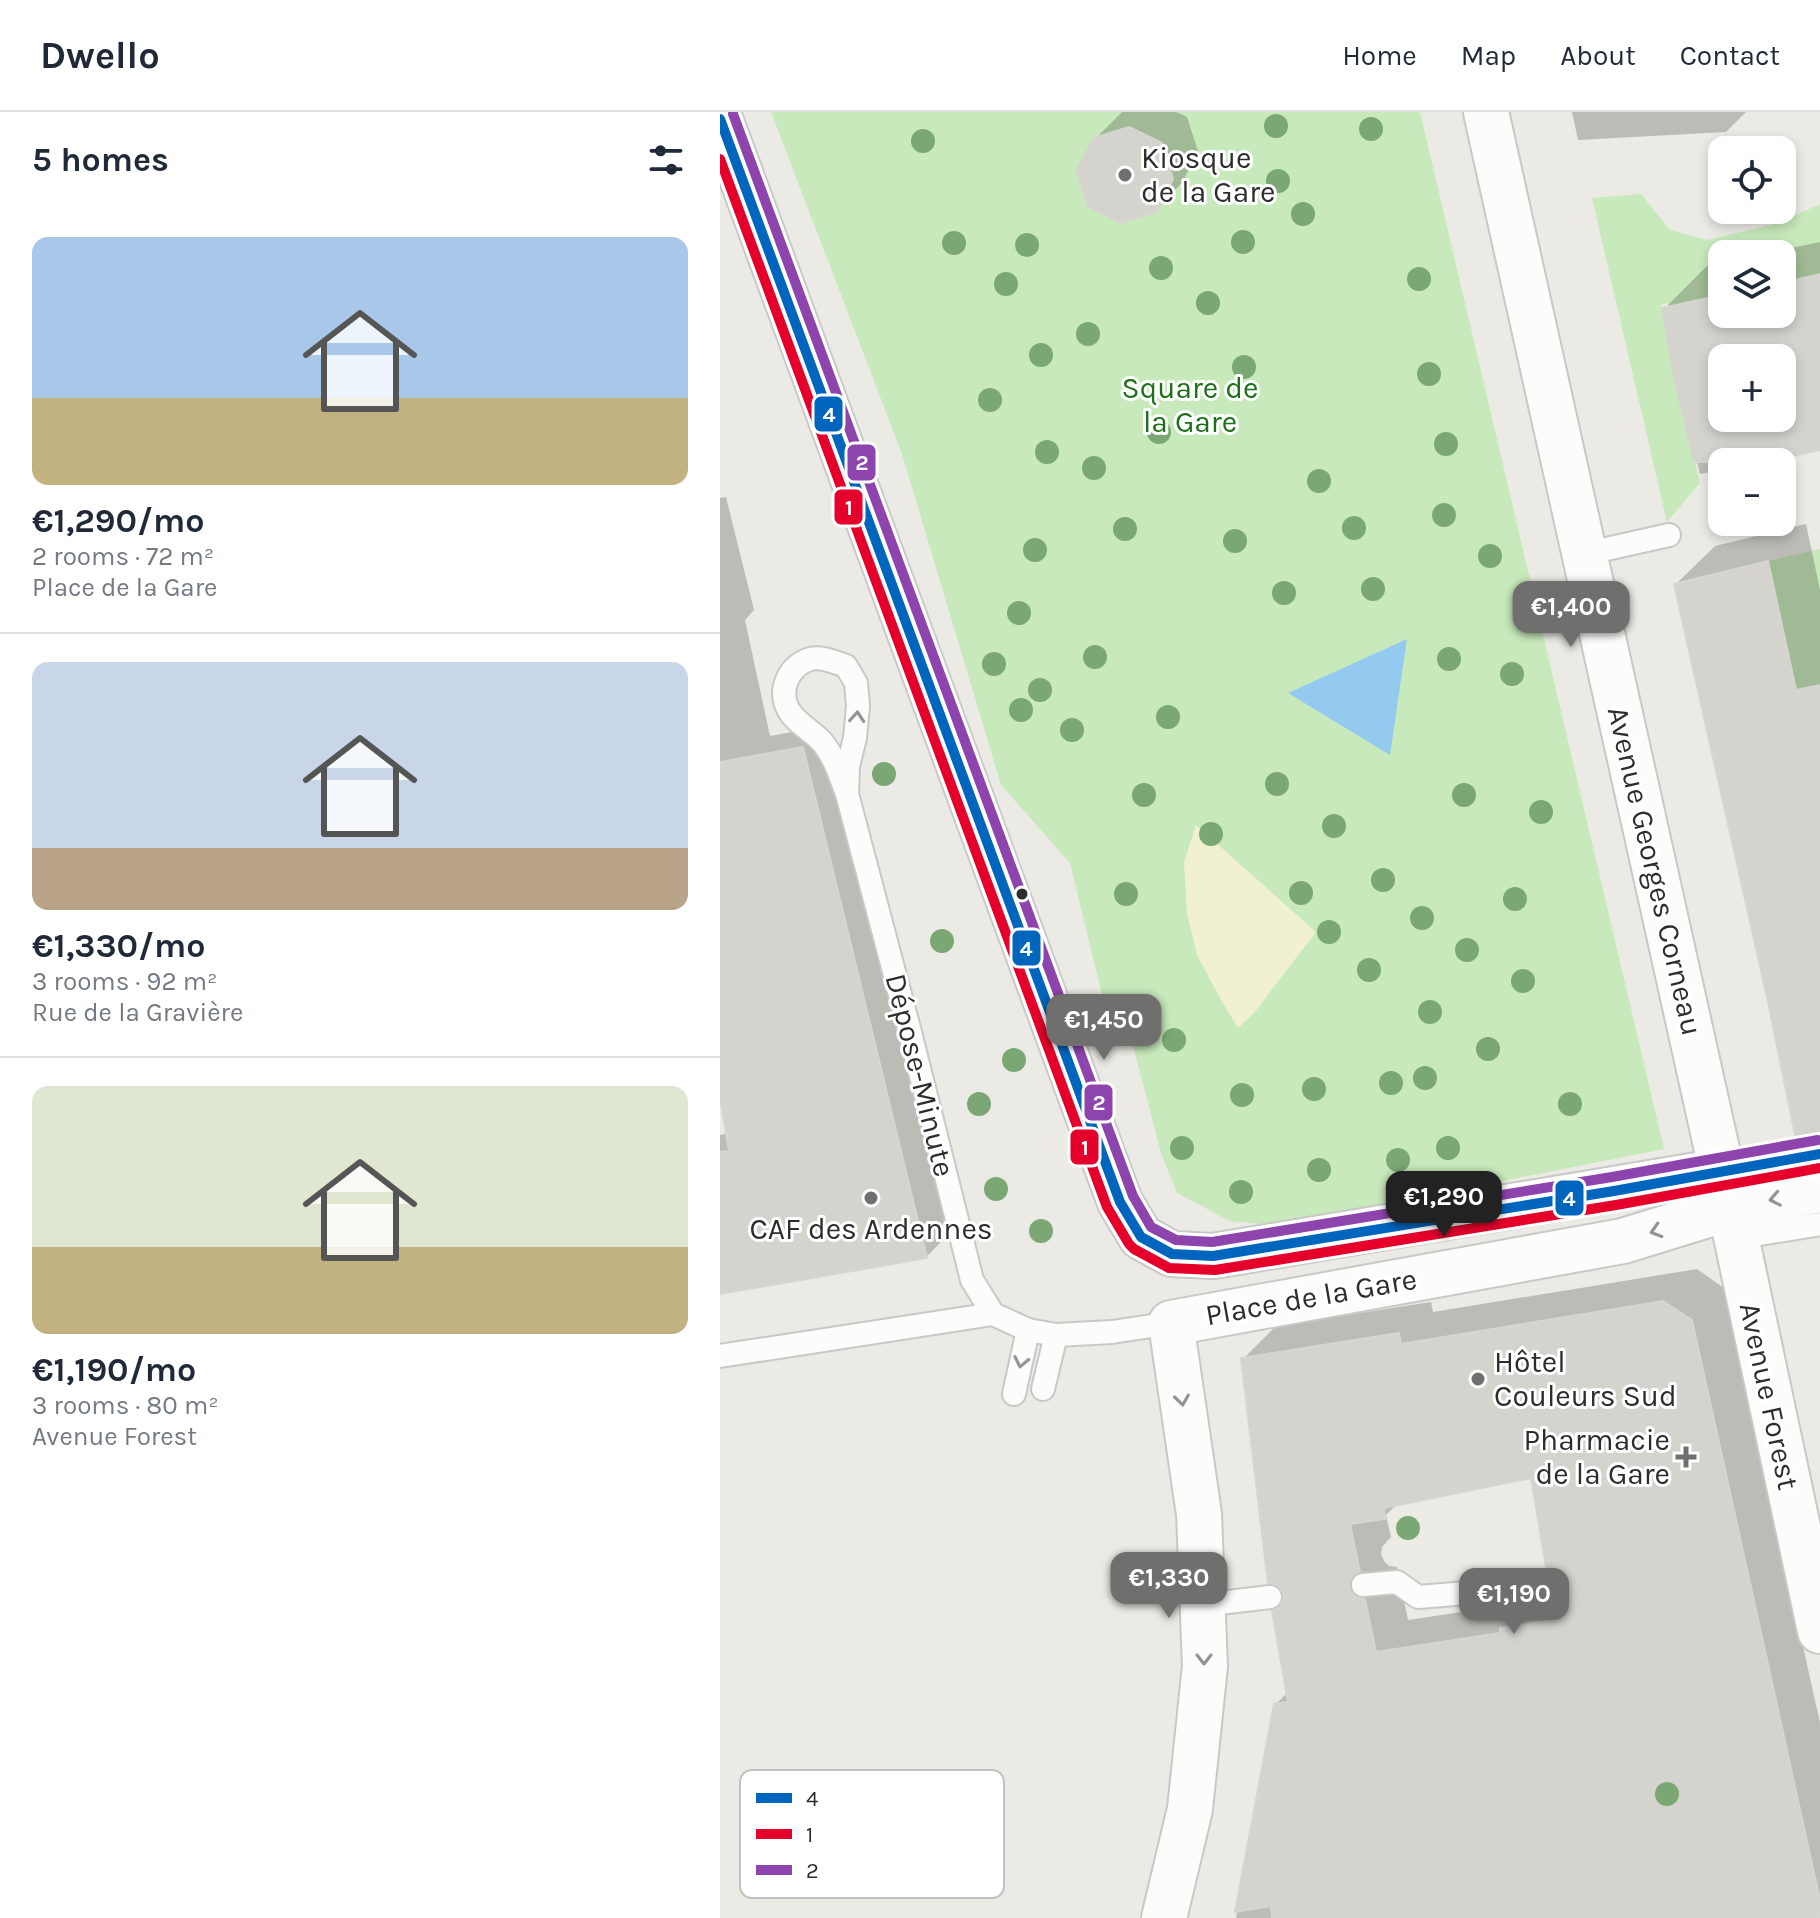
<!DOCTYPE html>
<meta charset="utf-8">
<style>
body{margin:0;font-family:Karla,sans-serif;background:#f2f2f3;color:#1f2937;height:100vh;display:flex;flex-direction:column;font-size:30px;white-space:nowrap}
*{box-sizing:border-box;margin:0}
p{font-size:26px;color:#747a83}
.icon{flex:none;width:44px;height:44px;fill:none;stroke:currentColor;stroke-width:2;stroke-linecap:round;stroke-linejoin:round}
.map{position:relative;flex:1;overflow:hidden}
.details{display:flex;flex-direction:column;background:#fff;width:720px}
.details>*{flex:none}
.controls{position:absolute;left:988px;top:24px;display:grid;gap:16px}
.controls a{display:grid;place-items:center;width:88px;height:88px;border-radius:16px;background:#fff;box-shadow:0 4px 12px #0003;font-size:40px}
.price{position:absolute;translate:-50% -68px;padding:0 18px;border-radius:16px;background:#706f6d;color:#fff;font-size:26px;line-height:52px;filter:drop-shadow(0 2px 4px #0008)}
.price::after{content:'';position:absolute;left:50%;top:48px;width:24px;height:18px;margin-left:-12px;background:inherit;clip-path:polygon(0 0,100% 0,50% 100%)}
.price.current{background:#222;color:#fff}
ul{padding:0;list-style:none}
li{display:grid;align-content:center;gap:16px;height:424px;padding:0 32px}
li+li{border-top:2px solid #e0e1e3}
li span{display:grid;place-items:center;height:248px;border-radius:16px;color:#555}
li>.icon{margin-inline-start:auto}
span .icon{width:144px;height:144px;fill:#fffc;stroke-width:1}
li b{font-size:34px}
h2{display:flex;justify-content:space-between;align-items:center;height:96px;padding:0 32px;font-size:34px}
header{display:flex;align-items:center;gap:48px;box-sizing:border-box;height:112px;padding:0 40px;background:#fff;border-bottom:2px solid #e0e1e3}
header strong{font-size:38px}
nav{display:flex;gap:44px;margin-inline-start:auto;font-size:28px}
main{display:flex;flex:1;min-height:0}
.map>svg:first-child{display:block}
.green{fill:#c7e9bb}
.sand{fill:#f1f0d1}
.water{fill:#94caf0}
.shadow{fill:#0003;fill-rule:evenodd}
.building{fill:#d5d3ce;stroke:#d7d5d0;stroke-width:2;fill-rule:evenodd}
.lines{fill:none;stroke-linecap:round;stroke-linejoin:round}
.lane-casing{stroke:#c9c8c8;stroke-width:26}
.street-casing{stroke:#c9c8c8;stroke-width:48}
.secondary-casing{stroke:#c9c8c8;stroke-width:48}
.lane{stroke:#fcfcfb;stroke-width:22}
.street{stroke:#fcfcfb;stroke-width:44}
.secondary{stroke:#fcfcfb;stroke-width:44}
.bus-1-casing{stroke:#fff;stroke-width:16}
.bus-2-casing{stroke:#fff;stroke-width:16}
.bus-3-casing{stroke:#fff;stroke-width:16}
.bus-1{stroke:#0065bd;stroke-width:10}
.bus-2{stroke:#e4002b;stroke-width:10}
.bus-3{stroke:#8e44ad;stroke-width:10}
.tree{fill:#7aa773}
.oneway{stroke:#949494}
.poi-dot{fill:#706f6d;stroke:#fff;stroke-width:3}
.bus-dot{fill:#2d2d2d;stroke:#fff;stroke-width:3}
.labels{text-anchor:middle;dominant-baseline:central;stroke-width:6;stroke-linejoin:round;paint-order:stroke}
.poi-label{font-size:30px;fill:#2d2d2d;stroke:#fff;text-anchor:start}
.park-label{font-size:30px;fill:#1c7017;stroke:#fff}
.street-label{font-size:30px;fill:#2d2d2d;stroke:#fff}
.key{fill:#fff;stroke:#c0c0c0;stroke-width:2}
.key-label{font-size:22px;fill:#2d2d2d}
.line-badge{stroke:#fff;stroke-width:3}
.badge-label{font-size:22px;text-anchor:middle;font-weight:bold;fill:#fff}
</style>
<header>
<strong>Dwello</strong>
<nav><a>Home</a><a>Map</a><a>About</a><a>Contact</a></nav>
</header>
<main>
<section class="details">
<h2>5 homes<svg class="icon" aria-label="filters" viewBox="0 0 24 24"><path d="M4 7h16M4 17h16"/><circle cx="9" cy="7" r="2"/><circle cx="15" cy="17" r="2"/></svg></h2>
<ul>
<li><span style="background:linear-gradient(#a9c7e8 65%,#c2b280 0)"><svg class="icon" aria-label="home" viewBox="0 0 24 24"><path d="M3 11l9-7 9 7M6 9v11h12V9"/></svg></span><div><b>€1,290/mo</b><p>2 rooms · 72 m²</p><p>Place de la Gare</p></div></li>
<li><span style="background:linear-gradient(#c9d6e8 75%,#b9a48a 0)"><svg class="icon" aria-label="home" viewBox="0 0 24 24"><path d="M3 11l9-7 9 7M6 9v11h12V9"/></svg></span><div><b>€1,330/mo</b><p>3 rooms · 92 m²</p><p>Rue de la Gravière</p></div></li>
<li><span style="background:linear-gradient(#dfe7d0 65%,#c2b280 0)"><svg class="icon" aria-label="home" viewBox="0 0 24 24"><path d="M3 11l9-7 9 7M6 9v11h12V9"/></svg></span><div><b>€1,190/mo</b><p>3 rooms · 80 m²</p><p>Avenue Forest</p></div></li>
</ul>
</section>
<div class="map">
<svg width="1100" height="1806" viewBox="0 0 1100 1806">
<rect width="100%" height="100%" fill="#eceae4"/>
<g class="green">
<path d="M 51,0 L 700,0 L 944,1037 L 556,1114 L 510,1109 L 457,1081 L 441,1041 L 409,918 L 386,899 L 350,751 L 281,673 L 182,342 Z"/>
<path d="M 921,82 L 950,118 L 987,128 L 1059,111 L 1100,92 L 1100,162 L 1062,171 L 1062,142 L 1002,142 L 1002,183 L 949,195 L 948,191 L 941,193 L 954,267 L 980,371 L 947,410 L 872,86 Z"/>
<path d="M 1100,437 L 1100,573 L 1076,578 L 1048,449 Z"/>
</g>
<path class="sand" d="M 476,713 L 596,820 L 534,901 L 518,916 L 500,886 L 477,843 L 467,802 L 464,750 Z"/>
<path class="water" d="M 687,527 L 670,643 L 568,581 Z"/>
<g class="shadow">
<path d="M 402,0 L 456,0 L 467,5 L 478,39 L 462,71 L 435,98 L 375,27 Z"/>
<path d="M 852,0 L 1026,0 L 1006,20 L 858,28 Z"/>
<path d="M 1100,130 L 1100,336 L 1036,350 L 1002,350 L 1002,358 L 980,362 L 956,267 L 944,197 L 987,154 L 1002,151 L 1002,202 L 1062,202 L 1062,142 L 1043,142 ZM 1002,246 L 1062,246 L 1062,306 L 1002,306 Z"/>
<path d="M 6,385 L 34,498 L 25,508 L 50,624 L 105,614 L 229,1122 L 206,1145 L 0,1180 L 0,1023 L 8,1021 L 0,972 L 0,386 Z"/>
<path d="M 1086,412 L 1100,478 L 1100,986 L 956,472 L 995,434 Z"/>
<path d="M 977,1157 L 1004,1176 L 1100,1611 L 1100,1806 L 516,1806 L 555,1593 L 568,1580 L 554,1499 L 565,1489 L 566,1482 L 523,1247 L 556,1214 L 711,1190 L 713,1200 ZM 812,1364 L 832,1481 L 814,1484 L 808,1490 L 688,1508 L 677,1455 L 669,1454 L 664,1449 L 661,1442 L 662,1435 L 671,1425 L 666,1403 L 678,1391 Z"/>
</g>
<g class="building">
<path d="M 409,15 L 442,31 L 453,67 L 436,100 L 401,111 L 368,95 L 356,59 L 373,26 Z"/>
<path d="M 1100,162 L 1100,338 L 1046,350 L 974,350 L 954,267 L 942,196 L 1002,183 L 1002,202 L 1062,202 L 1062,171 ZM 1002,246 L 1062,246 L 1062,306 L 1002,306 Z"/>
<path d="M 1048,449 L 1076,578 L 1100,573 L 1100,1028 L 1077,1032 L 1047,885 L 954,472 Z"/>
<path d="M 83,635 L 207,1146 L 0,1182 L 0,1040 L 9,1039 L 0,985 L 0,650 Z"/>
<path d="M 943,1189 L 972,1208 L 1100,1788 L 1100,1806 L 552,1806 L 551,1794 L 515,1800 L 554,1592 L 568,1590 L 552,1499 L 558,1497 L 562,1491 L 564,1483 L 562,1477 L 556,1473 L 548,1471 L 521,1246 L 679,1221 L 681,1232 ZM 811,1366 L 835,1508 L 780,1516 L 780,1521 L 656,1540 L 645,1487 L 636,1485 L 632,1482 L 629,1475 L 631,1466 L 640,1460 L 630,1412 L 665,1407 L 664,1396 Z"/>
</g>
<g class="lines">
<defs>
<g id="lane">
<path d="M 864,442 L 949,423"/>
<path d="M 127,682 L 128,654 L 135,626 L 138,594 L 136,571 L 126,554 C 115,550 101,544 90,547 C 69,554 58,577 68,597 C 75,611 93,619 103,631 C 115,646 120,664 127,682 L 191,924 L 252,1168 L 273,1202 L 308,1218 L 336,1223 L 392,1220 L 451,1211"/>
<path d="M 1001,1059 L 1100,1042"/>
<path d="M 1016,1126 L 1100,1112"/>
<path d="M 0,1244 L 273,1202"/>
<path d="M 323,1277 L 336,1223"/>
<path d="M 294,1282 L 308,1218"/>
<path d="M 643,1473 L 677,1470 L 698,1485 L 784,1478"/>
<path d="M 483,1493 L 550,1485"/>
</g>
<g id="street">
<path d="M 0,7 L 400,1090 L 421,1125 L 452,1142 L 493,1144 L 1001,1059"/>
<path d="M 444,1806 L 470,1697 L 485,1554 L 479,1402 L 451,1211 L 903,1129 L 1010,1096"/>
</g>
<g id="secondary">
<path d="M 766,0 L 1010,1096 L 1100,1519"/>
<path d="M 1010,1096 L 1100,1078"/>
</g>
</defs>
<use href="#lane" class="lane-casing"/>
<use href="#street" class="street-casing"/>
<use href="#secondary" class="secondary-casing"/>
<use href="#lane" class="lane"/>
<use href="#street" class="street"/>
<use href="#secondary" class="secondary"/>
<defs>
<path id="bus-1" d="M 0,7 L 400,1090 L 421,1125 L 452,1142 L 493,1144 L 894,1079 L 1100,1042"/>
<path id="bus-2" d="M 0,47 L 387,1095 L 409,1132 L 414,1137 L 449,1156 L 495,1158 L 896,1093 L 1100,1056"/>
<path id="bus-3" d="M 13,2 L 413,1084 L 431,1115 L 456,1128 L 492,1130 L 892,1065 L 1098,1028"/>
</defs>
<use href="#bus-1" class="bus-1-casing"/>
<use href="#bus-2" class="bus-2-casing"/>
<use href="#bus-3" class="bus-3-casing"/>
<use href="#bus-1" class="bus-1"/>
<use href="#bus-2" class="bus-2"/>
<use href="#bus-3" class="bus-3"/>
</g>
<g class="tree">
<circle cx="556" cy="14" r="12"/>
<circle cx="651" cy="17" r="12"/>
<circle cx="203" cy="29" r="12"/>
<circle cx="558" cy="69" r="12"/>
<circle cx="583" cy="102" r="12"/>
<circle cx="523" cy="130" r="12"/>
<circle cx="234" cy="131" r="12"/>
<circle cx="307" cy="133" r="12"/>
<circle cx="441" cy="156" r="12"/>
<circle cx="699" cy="167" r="12"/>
<circle cx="286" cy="172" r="12"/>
<circle cx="488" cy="191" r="12"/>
<circle cx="368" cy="222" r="12"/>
<circle cx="321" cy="243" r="12"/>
<circle cx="524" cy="255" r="12"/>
<circle cx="709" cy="262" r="12"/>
<circle cx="270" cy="288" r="12"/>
<circle cx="439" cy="320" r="12"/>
<circle cx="726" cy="332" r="12"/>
<circle cx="327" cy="340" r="12"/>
<circle cx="374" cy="356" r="12"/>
<circle cx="599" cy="369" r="12"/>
<circle cx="724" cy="403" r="12"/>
<circle cx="634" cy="416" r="12"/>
<circle cx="405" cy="417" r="12"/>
<circle cx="515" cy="429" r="12"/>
<circle cx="315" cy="438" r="12"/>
<circle cx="770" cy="444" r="12"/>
<circle cx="653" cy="477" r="12"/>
<circle cx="564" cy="481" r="12"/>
<circle cx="299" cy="501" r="12"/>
<circle cx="375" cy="545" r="12"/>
<circle cx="729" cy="547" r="12"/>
<circle cx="274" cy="552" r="12"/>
<circle cx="792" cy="562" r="12"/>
<circle cx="320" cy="578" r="12"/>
<circle cx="301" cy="598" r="12"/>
<circle cx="448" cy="605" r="12"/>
<circle cx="352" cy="618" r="12"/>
<circle cx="164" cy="662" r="12"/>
<circle cx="557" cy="672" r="12"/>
<circle cx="424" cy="683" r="12"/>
<circle cx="744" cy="683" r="12"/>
<circle cx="821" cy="700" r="12"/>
<circle cx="614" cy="714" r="12"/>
<circle cx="491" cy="722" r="12"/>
<circle cx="663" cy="768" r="12"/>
<circle cx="581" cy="781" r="12"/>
<circle cx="406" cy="782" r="12"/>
<circle cx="795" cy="787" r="12"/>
<circle cx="702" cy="806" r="12"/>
<circle cx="609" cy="820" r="12"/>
<circle cx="222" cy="829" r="12"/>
<circle cx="747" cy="838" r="12"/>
<circle cx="649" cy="858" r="12"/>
<circle cx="803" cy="869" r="12"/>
<circle cx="710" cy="900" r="12"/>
<circle cx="392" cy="901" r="12"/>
<circle cx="454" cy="928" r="12"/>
<circle cx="768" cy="937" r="12"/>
<circle cx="294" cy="948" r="12"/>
<circle cx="705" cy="966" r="12"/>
<circle cx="671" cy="971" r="12"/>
<circle cx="594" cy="977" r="12"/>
<circle cx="522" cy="983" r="12"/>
<circle cx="259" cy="992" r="12"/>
<circle cx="850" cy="992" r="12"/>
<circle cx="462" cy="1036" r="12"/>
<circle cx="728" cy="1036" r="12"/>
<circle cx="678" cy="1048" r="12"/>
<circle cx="599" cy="1058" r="12"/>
<circle cx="276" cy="1077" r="12"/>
<circle cx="521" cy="1080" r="12"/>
<circle cx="321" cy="1119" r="12"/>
<circle cx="688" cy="1416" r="12"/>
<circle cx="947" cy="1682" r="12"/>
</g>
<defs><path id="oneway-chevron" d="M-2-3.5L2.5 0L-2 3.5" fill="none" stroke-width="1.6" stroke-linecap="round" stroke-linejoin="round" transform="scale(2)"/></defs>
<g class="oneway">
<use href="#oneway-chevron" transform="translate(137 605) rotate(-86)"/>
<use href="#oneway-chevron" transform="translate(1055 1087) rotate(169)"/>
<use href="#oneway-chevron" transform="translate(936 1119) rotate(163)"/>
<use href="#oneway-chevron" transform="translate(301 1250) rotate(102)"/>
<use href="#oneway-chevron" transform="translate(462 1288) rotate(82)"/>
<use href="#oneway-chevron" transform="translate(484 1547) rotate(90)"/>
</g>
<g class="poi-dot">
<circle cx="405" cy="63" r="8"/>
<circle cx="151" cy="1086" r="8"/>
<circle cx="758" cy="1267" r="8"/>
<path d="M962 1333h8v8h8v8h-8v8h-8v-8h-8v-8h8z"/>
</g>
<circle class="bus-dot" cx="302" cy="782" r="7"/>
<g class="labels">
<g class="poi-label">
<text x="421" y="46">Kiosque<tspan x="421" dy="34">de la Gare</tspan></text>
<text x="151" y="1117" text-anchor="middle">CAF des Ardennes</text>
<text x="774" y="1250">Hôtel<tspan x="774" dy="34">Couleurs Sud</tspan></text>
<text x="950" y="1328" text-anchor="end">Pharmacie<tspan x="950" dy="34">de la Gare</tspan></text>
</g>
<g class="park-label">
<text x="470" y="276">Square de<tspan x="470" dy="34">la Gare</tspan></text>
</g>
<g class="street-label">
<text transform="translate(935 759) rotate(77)">Avenue Georges Corneau</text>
<text transform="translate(200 963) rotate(76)">Dépose-Minute</text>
<text transform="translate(591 1185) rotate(-10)">Place de la Gare</text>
<text transform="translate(1049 1284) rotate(78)">Avenue Forest</text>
</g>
</g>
<rect x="20" y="1658" width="264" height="128" rx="12" class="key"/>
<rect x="36" y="1681" width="36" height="10" fill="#0065bd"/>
<rect x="36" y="1717" width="36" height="10" fill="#e4002b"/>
<rect x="36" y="1753" width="36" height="10" fill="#8e44ad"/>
<g class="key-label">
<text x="86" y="1694">4</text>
<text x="86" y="1730">1</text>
<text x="86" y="1766">2</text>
</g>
<g class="line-badge">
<rect x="93" y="283" width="31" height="38" rx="8" fill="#0065bd"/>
<rect x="126" y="331" width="31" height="39" rx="8" fill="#8e44ad"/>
<rect x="113" y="376" width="31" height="38" rx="8" fill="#e4002b"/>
<rect x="291" y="817" width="31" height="38" rx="8" fill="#0065bd"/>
<rect x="363" y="971" width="31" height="39" rx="8" fill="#8e44ad"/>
<rect x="349" y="1016" width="31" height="38" rx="8" fill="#e4002b"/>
<rect x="834" y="1067" width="31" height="38" rx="8" fill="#0065bd"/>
</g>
<g class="badge-label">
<text x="109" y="310">4</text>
<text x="142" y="358">2</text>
<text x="129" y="403">1</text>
<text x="306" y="844">4</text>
<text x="379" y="998">2</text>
<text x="365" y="1043">1</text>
<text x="849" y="1094">4</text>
</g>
</svg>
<div class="controls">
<a><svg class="icon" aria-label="locate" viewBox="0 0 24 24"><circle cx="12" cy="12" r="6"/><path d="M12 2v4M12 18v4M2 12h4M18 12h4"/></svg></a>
<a><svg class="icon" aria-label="layers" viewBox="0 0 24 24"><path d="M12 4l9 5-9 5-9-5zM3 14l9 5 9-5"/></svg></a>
<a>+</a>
<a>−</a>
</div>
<b class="price" style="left:851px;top:537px">€1,400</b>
<b class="price" style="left:384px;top:950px">€1,450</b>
<b class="price current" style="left:724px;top:1127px">€1,290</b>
<b class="price" style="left:449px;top:1508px">€1,330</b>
<b class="price" style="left:794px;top:1524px">€1,190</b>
</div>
</main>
